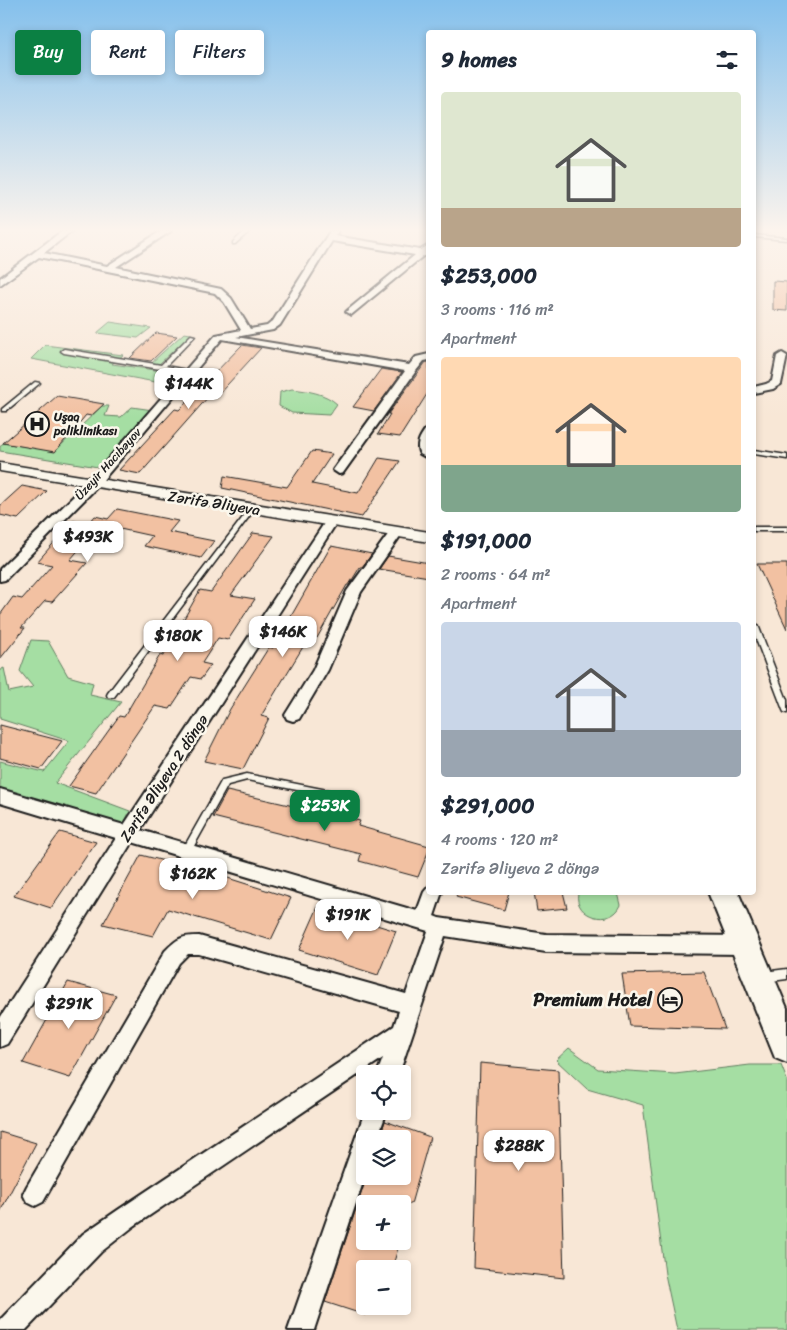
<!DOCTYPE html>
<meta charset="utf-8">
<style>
body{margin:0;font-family:Sriracha,sans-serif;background:#f2f2f3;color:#1f2937;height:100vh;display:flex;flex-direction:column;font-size:19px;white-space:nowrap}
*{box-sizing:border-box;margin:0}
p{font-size:16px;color:#747a83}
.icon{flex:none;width:28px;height:28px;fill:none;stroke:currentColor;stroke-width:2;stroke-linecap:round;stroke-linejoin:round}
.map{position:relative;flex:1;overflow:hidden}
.drawer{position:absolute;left:426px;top:30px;width:330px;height:865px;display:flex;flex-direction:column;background:#fff;border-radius:5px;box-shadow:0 2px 8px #0003}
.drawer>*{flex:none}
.banner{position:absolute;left:15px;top:30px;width:336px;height:45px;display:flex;gap:10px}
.buttons{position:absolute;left:356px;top:1065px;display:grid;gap:10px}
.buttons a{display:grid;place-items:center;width:55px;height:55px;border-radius:5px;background:#fff;box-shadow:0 2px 8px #0003;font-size:25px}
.price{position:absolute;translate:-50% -42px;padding:0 11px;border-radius:10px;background:#fff;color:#222;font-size:16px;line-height:32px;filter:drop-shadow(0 1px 2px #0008)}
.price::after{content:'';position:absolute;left:50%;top:30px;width:15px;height:11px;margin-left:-8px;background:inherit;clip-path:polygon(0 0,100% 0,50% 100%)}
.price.selected{background:#0b8043;color:#fff}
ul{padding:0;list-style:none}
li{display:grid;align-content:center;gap:10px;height:265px;padding:0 15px}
li span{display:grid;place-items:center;height:155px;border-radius:5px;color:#555}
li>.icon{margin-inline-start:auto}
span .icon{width:90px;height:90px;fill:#fffc;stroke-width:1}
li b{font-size:21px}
h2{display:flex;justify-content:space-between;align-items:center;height:60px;padding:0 15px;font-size:21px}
.pill{padding:0 18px;border-radius:5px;background:#fff;box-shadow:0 2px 8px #0003;font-size:18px;line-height:45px}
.pill.selected{background:#0b8043;color:#fff}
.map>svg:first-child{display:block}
.green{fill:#a5dea3;stroke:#607d60}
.building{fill:#f2c1a2;stroke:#1c1c1c}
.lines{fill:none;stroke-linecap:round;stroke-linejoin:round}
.service-casing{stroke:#1c1c1c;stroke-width:3}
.minor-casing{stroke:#1c1c1c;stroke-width:4}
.tertiary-casing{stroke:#1c1c1c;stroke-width:3}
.primary-casing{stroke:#1c1c1c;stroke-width:4}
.service{fill:#fbf7ec;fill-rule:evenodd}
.minor{fill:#fbf7ec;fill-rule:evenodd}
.tertiary{fill:#fbf7ec;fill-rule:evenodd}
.primary{fill:#fbf7ec;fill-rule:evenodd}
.labels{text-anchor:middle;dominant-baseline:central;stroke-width:5;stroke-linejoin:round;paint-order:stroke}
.far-poi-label{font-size:12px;font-weight:bold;fill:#1c1c1c;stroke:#fbf7ec;text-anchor:start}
.far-street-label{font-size:12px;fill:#1c1c1c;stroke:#fbf7ec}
.street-label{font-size:15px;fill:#1c1c1c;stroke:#fbf7ec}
.near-poi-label{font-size:18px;font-weight:bold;fill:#1c1c1c;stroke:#fbf7ec;text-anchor:end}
</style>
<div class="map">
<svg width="787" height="1330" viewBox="0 0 787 1330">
<rect width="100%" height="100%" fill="#f8e7d6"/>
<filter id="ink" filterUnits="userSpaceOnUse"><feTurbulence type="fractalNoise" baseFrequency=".02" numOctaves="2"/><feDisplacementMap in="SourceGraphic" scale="10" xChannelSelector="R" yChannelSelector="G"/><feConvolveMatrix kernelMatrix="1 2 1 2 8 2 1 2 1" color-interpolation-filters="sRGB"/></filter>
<g filter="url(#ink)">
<g class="green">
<path d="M 110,322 L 151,328 L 138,338 L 97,333 Z"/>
<path d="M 184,333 L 191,334 L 159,364 L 151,363 Z"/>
<path d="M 45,345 L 123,355 L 112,364 L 176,373 L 166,384 L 31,359 Z"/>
<path d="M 292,389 C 308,391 325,393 337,404 L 329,415 L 292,413 L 279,406 L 280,392 Z"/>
<path d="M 102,406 L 109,406 L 105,416 L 121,417 L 132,407 L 153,410 L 98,467 L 0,451 L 0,447 L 3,443 L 55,451 Z"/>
<path d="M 31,640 L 48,641 L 68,676 L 93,683 L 90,695 L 121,702 L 55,783 L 130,811 L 123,825 L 0,790 L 0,761 L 44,772 L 69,741 L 0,719 L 0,670 L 4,668 L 9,692 L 33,687 L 20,671 Z"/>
<path d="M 578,893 L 618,893 L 621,905 C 611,928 573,917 578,893 Z"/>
<path d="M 569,1048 L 598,1069 L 675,1074 L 750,1065 L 781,1065 L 787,1080 L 787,1330 L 677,1330 L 665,1274 L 643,1105 L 587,1089 L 556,1060 Z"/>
</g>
<g class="building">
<path d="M 773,281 L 787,282 L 787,311 L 773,310 Z"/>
<path d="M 156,333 L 177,336 L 151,361 L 130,358 Z"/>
<path d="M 242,345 L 261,348 L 216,397 L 209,396 L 140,474 L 119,470 L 175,409 L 179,410 Z"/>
<path d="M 426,362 L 429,362 L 429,391 L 400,437 L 378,434 L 390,414 L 388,414 Z"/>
<path d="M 381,369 L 402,372 L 374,411 L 353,407 Z"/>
<path d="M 57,396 L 104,404 L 91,416 L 86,415 L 55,452 L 3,443 Z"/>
<path d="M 312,451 L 332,454 L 312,484 L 358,493 L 379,458 L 400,461 L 362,517 L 222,488 L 224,476 L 287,487 Z"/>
<path d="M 22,486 L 47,491 L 18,519 L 0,515 L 0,506 Z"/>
<path d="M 117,509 L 178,521 L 169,532 L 214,541 L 201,558 L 144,546 L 152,536 L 111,527 L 94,532 L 70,560 L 87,563 L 52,602 L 45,601 L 21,628 L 25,628 L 0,659 L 0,615 L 13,597 L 22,599 L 52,565 L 37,562 L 73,521 L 89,523 L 95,516 L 108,519 Z"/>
<path d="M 253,533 L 274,536 L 231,595 L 255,599 L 228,640 L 218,638 L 202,663 L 211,665 L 201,679 L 191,677 L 170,709 L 155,706 L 96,793 L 69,786 L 119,716 L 124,717 L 160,655 L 163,656 L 200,590 L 211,592 Z"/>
<path d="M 331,546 L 372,554 L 362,567 L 360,567 L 349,585 L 347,585 L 317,638 L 309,637 L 261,716 L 269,718 L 243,769 L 204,761 L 230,709 L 269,647 L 273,648 Z"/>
<path d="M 388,556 L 429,563 L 429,577 L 379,569 Z"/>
<path d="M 757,564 L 787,564 L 787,629 Z"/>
<path d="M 0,725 L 62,741 L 41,769 L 0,758 Z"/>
<path d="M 227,791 L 360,821 L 358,826 L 429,846 L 429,850 L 418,877 L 359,861 L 361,854 L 213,817 Z"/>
<path d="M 60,832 L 96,842 L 51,908 L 14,896 Z"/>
<path d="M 141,855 L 215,874 L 291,898 L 271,940 L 168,909 L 153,936 L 103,924 Z"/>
<path d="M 457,892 L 509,892 L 504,910 L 456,897 Z"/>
<path d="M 534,892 L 563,892 L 567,908 L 537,911 Z"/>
<path d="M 318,907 L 396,931 L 378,975 L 299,950 Z"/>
<path d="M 704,972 L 725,1029 L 630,1026 L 622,974 Z"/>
<path d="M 68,982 L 116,995 L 70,1078 L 23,1063 Z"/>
<path d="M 480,1063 L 558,1070 L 564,1278 L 474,1268 Z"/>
<path d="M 385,1121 L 430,1137 L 411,1204 L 365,1204 L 365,1241 L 400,1241 L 392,1269 L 365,1269 L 365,1315 L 325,1302 L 367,1176 L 402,1176 L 402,1139 L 379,1139 Z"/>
<path d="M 0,1132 L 36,1143 L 0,1212 Z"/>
</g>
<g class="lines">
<defs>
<g id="service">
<path d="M 245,231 L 250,231 L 235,244 L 233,244 L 233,242 Z"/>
<path d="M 754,235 L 787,238 L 787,240 L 754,237 Z"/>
<path d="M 191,335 L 195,336 L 166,366 L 192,371 L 192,373 L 190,374 L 64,353 L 61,351 L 64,349 L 161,365 Z"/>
<path d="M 35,382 L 40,383 L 6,411 L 2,411 L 2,409 Z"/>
<path d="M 754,450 L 787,455 L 787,459 L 754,454 Z"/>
<path d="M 252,507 L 255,509 L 254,510 L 114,697 L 108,697 L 107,695 L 108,693 L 250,508 Z"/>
<rect x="754" y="527" width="33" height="4"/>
<path d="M 754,623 L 758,625 L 787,700 L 787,713 L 784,712 L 783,710 L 754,634 Z"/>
<path d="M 247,774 L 347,794 L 350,795 L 351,797 L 350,799 L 347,800 L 247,780 L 228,785 L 189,855 L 186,856 L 183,855 L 182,852 L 183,849 L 222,780 Z"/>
<path d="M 787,969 L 787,979 L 764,982 L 760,980 L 759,977 L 760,974 L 764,972 Z"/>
</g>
<g id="minor">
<path d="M 62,231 L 72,231 L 44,253 L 107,266 L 161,231 L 171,231 L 116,267 L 221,289 L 231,298 L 250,329 L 267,326 L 273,321 L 330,231 L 338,231 L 335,236 L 420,250 L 429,245 L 429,256 L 423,256 L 351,315 L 346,312 L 348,310 L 415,255 L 332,241 L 280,325 L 273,330 L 236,337 L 409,365 L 416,357 L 429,354 L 429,360 L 424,361 L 416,371 L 343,473 L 339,474 L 333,470 L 405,371 L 222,339 L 97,487 L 5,580 L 0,581 L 0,569 L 89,481 L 216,335 L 241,330 L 224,302 L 215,293 L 39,257 L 0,285 L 0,278 Z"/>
<path d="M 782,353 L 787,356 L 781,384 L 773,389 L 754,393 L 754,387 L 766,384 L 772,381 L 777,356 Z"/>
<path d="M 429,429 L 429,459 L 420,454 C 415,445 420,437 425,430 Z"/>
<path d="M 331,518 L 337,522 L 140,830 L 417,911 L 424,892 L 429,886 L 429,892 L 442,892 L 434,916 L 439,918 L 546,934 L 745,936 L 752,939 L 755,945 L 752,951 L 745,954 L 546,952 L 445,936 L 399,1074 L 377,1074 L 383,1058 L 134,1226 L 101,1252 L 26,1330 L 0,1330 L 0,1320 L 83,1234 L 118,1210 L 394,1026 L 399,1011 L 199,954 L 188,954 L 179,963 L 43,1202 L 35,1206 L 27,1202 L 23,1194 L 27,1186 L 165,951 C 178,938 181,936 199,936 L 406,994 L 428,931 L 132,842 L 7,1044 L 0,1047 L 0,1018 L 116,838 L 0,803 L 0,789 L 124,825 L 325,522 Z"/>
<path d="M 397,528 L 403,532 L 361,592 L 328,670 L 299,719 L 293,721 L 287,719 L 285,715 L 313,670 L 347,591 L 392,529 Z"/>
<path d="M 365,1111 L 387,1111 L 377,1139 L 365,1139 L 365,1176 L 314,1330 L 288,1330 Z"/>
</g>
<path id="tertiary" d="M 0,463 L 429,532 L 429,542 L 0,471 Z"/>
<path id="primary" d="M 708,892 L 738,892 L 787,1008 L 787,1063 L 775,1058 Z"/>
</defs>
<use href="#service" class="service-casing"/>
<use href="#minor" class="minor-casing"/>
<use href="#tertiary" class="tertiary-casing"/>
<use href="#primary" class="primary-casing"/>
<use href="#service" class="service"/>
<use href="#minor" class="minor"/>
<use href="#tertiary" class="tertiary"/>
<use href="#primary" class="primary"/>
</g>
</g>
<linearGradient id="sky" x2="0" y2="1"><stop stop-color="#84c0ec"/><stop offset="0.55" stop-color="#fcf4ed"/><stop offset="1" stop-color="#fcf4ed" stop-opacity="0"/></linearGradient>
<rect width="787" height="418" fill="url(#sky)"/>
<defs>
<symbol id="hospital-ring" viewBox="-11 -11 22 22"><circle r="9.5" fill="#fbf7ec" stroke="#1c1c1c" stroke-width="1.5"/><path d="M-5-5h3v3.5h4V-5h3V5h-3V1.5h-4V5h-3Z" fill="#1c1c1c"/></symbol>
<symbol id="hotel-ring" viewBox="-11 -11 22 22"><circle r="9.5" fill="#fbf7ec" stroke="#1c1c1c" stroke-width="1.5"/><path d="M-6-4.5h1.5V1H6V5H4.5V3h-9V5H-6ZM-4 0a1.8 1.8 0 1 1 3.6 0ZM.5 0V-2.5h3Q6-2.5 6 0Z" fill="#1c1c1c"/></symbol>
</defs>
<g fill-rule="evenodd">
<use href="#hospital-ring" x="23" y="410" width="28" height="28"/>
<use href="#hotel-ring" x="656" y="986" width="28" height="28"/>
</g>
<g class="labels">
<g class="far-poi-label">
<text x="54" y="417">Uşaq<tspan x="54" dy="14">poliklinikası</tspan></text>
</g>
<g class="far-street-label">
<text transform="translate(108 464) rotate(-48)">Üzeyir Hacıbəyov</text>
</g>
<g class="street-label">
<text transform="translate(214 503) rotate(9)">Zərifə Əliyeva</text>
<text transform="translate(164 778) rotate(-57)">Zərifə Əliyeva 2 döngə</text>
</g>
<g class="near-poi-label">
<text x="652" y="1000">Premium Hotel</text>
</g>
</g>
</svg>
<div class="buttons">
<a><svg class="icon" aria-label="locate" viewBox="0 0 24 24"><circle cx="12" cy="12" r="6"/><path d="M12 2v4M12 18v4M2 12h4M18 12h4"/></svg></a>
<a><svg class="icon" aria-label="layers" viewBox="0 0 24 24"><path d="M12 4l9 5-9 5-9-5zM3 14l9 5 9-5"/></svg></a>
<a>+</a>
<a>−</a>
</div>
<b class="price" style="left:189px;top:410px">$144K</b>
<b class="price" style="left:88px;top:563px">$493K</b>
<b class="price" style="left:283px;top:658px">$146K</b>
<b class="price" style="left:178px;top:662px">$180K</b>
<b class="price selected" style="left:325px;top:832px">$253K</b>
<b class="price" style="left:193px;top:900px">$162K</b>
<b class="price" style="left:348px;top:941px">$191K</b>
<b class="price" style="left:69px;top:1030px">$291K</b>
<b class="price" style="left:519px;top:1172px">$288K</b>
<div class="banner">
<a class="pill selected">Buy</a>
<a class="pill">Rent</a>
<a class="pill">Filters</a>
</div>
<section class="drawer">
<h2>9 homes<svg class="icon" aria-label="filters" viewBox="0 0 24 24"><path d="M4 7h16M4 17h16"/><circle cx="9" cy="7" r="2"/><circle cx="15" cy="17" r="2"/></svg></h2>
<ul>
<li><span style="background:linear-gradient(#dfe7d0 75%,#b9a48a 0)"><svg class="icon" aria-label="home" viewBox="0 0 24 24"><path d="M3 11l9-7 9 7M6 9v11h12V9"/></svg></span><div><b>$253,000</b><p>3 rooms · 116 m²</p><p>Apartment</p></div></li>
<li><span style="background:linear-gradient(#ffd9b3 70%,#7fa58c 0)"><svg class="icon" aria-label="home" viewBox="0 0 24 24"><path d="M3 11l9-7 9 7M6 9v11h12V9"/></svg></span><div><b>$191,000</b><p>2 rooms · 64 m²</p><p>Apartment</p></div></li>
<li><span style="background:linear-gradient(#c9d6e8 70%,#9aa5b1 0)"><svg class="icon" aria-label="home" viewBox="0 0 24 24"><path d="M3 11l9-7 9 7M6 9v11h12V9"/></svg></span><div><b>$291,000</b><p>4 rooms · 120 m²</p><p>Zərifə Əliyeva 2 döngə</p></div></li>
</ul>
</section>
</div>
